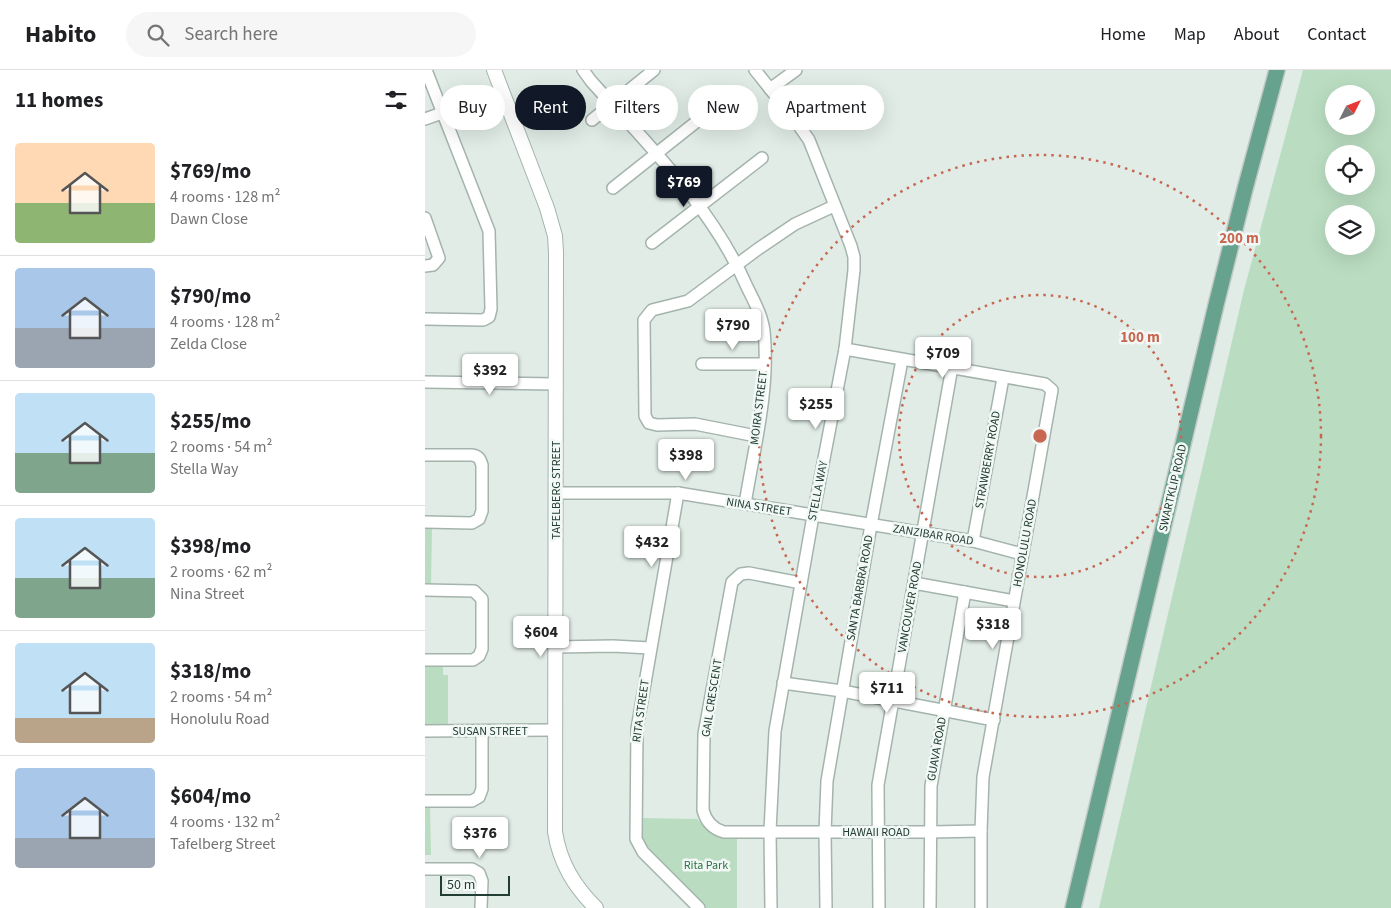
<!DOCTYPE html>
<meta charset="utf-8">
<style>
body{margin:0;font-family:"Source Sans 3",sans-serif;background:#f6f6f6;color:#202124;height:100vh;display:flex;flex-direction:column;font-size:19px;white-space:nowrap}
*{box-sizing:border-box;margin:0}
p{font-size:16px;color:#757577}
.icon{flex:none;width:28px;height:28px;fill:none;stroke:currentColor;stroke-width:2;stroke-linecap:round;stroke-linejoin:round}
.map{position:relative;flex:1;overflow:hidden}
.sheet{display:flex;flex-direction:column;background:#fff;width:425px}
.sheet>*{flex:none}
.banner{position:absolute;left:15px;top:15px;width:475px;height:45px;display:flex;gap:10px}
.needle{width:32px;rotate:48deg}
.controls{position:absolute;left:900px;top:15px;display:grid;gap:10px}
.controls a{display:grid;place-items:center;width:50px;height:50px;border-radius:50%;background:#fff;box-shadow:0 5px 20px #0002;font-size:25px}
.scale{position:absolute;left:15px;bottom:12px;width:70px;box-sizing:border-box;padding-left:5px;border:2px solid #223d33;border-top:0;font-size:14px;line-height:18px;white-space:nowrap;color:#223d33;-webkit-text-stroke:4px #f2f8f5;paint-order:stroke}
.price{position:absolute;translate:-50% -42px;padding:0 11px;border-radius:5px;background:#fff;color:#222;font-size:16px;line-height:32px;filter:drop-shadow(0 1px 2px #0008)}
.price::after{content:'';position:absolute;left:50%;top:30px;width:15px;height:11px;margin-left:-8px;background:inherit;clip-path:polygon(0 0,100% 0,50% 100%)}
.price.selected{background:#111827;color:#fff}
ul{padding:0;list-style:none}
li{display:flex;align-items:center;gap:15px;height:125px;padding:0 15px}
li+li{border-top:1px solid #e0e0e0}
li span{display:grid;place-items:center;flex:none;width:140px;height:100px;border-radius:5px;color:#555}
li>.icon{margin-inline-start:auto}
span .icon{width:60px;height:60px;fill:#fffc;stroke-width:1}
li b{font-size:21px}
h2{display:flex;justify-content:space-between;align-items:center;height:60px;padding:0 15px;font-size:21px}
.chip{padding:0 18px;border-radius:22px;background:#fff;box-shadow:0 5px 20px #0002;font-size:18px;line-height:45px}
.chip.selected{background:#111827;color:#fff}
header{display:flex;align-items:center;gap:30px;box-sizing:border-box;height:70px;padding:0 25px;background:#fff;border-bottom:1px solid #e0e0e0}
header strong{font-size:24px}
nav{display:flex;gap:28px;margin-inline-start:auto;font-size:18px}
.search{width:350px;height:45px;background:#f6f6f6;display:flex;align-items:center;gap:12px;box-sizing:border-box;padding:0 18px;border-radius:28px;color:#757577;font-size:19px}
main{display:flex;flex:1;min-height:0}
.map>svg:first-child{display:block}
.green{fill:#baddc1;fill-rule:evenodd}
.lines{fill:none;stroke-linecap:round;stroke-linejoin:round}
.minor-casing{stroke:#a4b4ad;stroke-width:14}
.tertiary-casing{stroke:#a4b4ad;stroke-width:16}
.primary-casing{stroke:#c1c9c6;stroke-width:18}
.minor{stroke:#fff;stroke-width:11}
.tertiary{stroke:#fff;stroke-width:14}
.primary{stroke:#66a28d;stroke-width:15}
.ring{fill:none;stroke:#c86751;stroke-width:2.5;stroke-dasharray:2.5 5}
.labels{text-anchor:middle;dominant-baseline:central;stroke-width:5;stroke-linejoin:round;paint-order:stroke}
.street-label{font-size:12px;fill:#223d33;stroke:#f2f8f5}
.park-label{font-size:12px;fill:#2c7442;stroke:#f2f8f5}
.centre{fill:#c86751;stroke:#f2f8f5;stroke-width:2.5}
.ring-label{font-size:15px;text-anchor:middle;font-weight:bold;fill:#c86751;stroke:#f2f8f5;stroke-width:5;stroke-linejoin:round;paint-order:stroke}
</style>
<header>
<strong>Habito</strong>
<div class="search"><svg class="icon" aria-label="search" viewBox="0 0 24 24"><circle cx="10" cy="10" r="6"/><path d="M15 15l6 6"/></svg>Search here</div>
<nav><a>Home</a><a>Map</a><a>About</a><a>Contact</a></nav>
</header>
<main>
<section class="sheet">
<h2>11 homes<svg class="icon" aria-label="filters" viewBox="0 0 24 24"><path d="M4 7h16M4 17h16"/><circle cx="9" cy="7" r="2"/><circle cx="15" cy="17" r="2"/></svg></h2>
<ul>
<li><span style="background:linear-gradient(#ffd9b3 60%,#8fb573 0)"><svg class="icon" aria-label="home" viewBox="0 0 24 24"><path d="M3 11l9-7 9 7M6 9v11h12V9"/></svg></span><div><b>$769/mo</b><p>4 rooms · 128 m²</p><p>Dawn Close</p></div></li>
<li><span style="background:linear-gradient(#a9c7e8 60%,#9aa5b1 0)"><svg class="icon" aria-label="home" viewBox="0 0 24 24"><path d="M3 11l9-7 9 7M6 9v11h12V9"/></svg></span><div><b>$790/mo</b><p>4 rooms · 128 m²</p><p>Zelda Close</p></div></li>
<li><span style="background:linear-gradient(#bfe0f5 60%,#7fa58c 0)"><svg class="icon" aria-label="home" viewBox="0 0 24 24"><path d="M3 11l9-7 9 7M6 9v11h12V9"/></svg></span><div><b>$255/mo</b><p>2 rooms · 54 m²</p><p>Stella Way</p></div></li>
<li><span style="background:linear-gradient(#bfe0f5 60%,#7fa58c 0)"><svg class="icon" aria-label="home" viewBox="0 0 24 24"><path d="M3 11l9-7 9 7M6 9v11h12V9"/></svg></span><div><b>$398/mo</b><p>2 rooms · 62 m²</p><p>Nina Street</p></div></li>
<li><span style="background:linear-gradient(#bfe0f5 75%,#b9a48a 0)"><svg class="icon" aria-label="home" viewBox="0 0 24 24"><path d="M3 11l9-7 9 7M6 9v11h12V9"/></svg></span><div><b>$318/mo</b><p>2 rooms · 54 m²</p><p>Honolulu Road</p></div></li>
<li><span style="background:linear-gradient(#a9c7e8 70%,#9aa5b1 0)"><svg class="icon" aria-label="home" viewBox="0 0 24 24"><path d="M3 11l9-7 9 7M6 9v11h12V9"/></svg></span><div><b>$604/mo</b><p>4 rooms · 132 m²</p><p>Tafelberg Street</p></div></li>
</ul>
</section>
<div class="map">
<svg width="966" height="838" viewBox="0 0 966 838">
<rect width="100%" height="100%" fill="#e1ece6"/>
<g class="green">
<path d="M 878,0 L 966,0 L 966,838 L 674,838 L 819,220 ZM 909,24 L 941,24 L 941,56 L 909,56 ZM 909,84 L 941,84 L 941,116 L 909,116 ZM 909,144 L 941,144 L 941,176 L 909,176 Z"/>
<path d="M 0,459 L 7,459 L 6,515 L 0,515 Z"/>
<path d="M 0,597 L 18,597 L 18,605 L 23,605 L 23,655 L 0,655 Z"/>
<path d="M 0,737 L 5,737 L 6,785 L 0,785 Z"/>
<path d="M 217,748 L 272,749 C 288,766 289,767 312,766 L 312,838 L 281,838 L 222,777 L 218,769 Z"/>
</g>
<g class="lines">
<defs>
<g id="minor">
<path d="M 158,0 L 166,11 C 224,76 288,138 323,219 C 330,233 337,246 339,261 C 345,319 329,378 320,434"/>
<path d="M 330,0 L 370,50 L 384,70 L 426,176 L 429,187 L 429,200 L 420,279 L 388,446 L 350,661 L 345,761 L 346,838"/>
<path d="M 345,19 L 371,0"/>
<path d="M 0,49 L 17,43"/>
<path d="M 167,50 L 229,0"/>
<path d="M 188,118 L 290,37"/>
<path d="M 0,148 L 14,188 L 8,195 L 0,196"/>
<path d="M 227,173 L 337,88"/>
<path d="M 0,249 L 58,250 L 64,247 L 66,239 L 64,161 L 1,0"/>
<path d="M 420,279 L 620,314 L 627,320 L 558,707 L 556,761 L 556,838"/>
<path d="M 277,294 L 339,294"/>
<path d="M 0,312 L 130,314"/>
<path d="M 331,366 L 270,354 L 232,355 L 224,353 L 220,346 L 219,250 L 227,240 L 263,231 L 333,179 L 370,154 L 409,136"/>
<path d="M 0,385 L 47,385 C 54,386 55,389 57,395 L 57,441 L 54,449 L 47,453 L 0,452"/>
<path d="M 131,423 L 253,423 L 548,471 L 597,484"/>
<path d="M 253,423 L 212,659 L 211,769 L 218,782 L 274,838"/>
<path d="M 548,471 L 578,308"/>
<path d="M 376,513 L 324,503 L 316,504 L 307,512 L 279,664 L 278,740 C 281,752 288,759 299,762 L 505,762 L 556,761"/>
<path d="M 489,513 L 589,531"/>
<path d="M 0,520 L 49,521 L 57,529 L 57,579 L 54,586 L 48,590 L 0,590"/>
<path d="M 130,577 L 188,576 L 225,578"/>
<path d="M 358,613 L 417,621 L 569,650"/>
<path d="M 0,661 L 130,660"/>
<path d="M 0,731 L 47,731 L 54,727 L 57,719 L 57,661"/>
<path d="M 0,799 L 47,799 L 54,803 L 57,811 L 56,838"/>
<path d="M 401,838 L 400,762 L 402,711 L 446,455 L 477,290"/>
<path d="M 454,838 L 453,715 L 527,297"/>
<path d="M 505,838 L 506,716 L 540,522"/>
</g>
<path id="tertiary" d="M 69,0 L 122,138 L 130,166 L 131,182 L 130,762 C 135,793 149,816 171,838"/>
<path id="primary" d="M 648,838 L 791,235 L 820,119 L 852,0"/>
</defs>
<use href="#minor" class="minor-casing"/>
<use href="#tertiary" class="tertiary-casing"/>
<use href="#primary" class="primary-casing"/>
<use href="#minor" class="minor"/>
<use href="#tertiary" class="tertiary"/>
<use href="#primary" class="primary"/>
</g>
<g class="ring">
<circle cx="615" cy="366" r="141"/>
<circle cx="615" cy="366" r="281"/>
</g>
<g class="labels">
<g class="street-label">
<text transform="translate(334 338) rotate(-83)">MOIRA STREET</text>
<text transform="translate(563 390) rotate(-80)">STRAWBERRY ROAD</text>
<text transform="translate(748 418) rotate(-77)">SWARTKLIP ROAD</text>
<text transform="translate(131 420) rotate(-90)">TAFELBERG STREET</text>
<text transform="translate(393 421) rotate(-79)">STELLA WAY</text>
<text transform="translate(334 437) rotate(9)">NINA STREET</text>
<text transform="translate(508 465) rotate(9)">ZANZIBAR ROAD</text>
<text transform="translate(600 473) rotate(-80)">HONOLULU ROAD</text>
<text transform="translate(435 518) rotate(-80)">SANTA BARBRA ROAD</text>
<text transform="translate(485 537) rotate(-80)">VANCOUVER ROAD</text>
<text transform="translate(287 628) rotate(-81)">GAIL CRESCENT</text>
<text transform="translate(216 641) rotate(-82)">RITA STREET</text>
<text x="65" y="661">SUSAN STREET</text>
<text transform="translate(512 679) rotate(-80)">GUAVA ROAD</text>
<text x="451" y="762">HAWAII ROAD</text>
</g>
<g class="park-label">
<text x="281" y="795">Rita Park</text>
</g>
</g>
<circle cx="615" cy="366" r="8" class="centre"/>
<g class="ring-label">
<text x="814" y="173">200 m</text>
<text x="715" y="272">100 m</text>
</g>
</svg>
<div class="controls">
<a><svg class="needle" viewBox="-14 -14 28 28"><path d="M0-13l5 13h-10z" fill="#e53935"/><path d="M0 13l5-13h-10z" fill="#757577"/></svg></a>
<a><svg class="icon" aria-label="locate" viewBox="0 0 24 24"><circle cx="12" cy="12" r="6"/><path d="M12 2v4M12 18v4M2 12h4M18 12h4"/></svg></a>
<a><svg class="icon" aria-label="layers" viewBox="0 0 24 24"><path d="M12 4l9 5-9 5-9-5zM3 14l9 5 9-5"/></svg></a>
</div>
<div class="scale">50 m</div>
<b class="price selected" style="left:259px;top:138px">$769</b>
<b class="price" style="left:308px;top:281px">$790</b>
<b class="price" style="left:518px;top:309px">$709</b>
<b class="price" style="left:65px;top:326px">$392</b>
<b class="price" style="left:391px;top:360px">$255</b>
<b class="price" style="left:261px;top:411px">$398</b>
<b class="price" style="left:227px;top:498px">$432</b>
<b class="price" style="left:568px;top:580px">$318</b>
<b class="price" style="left:116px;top:588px">$604</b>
<b class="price" style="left:462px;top:644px">$711</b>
<b class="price" style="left:55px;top:789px">$376</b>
<div class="banner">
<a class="chip">Buy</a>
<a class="chip selected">Rent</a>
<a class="chip">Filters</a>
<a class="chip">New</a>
<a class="chip">Apartment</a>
</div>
</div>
</main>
